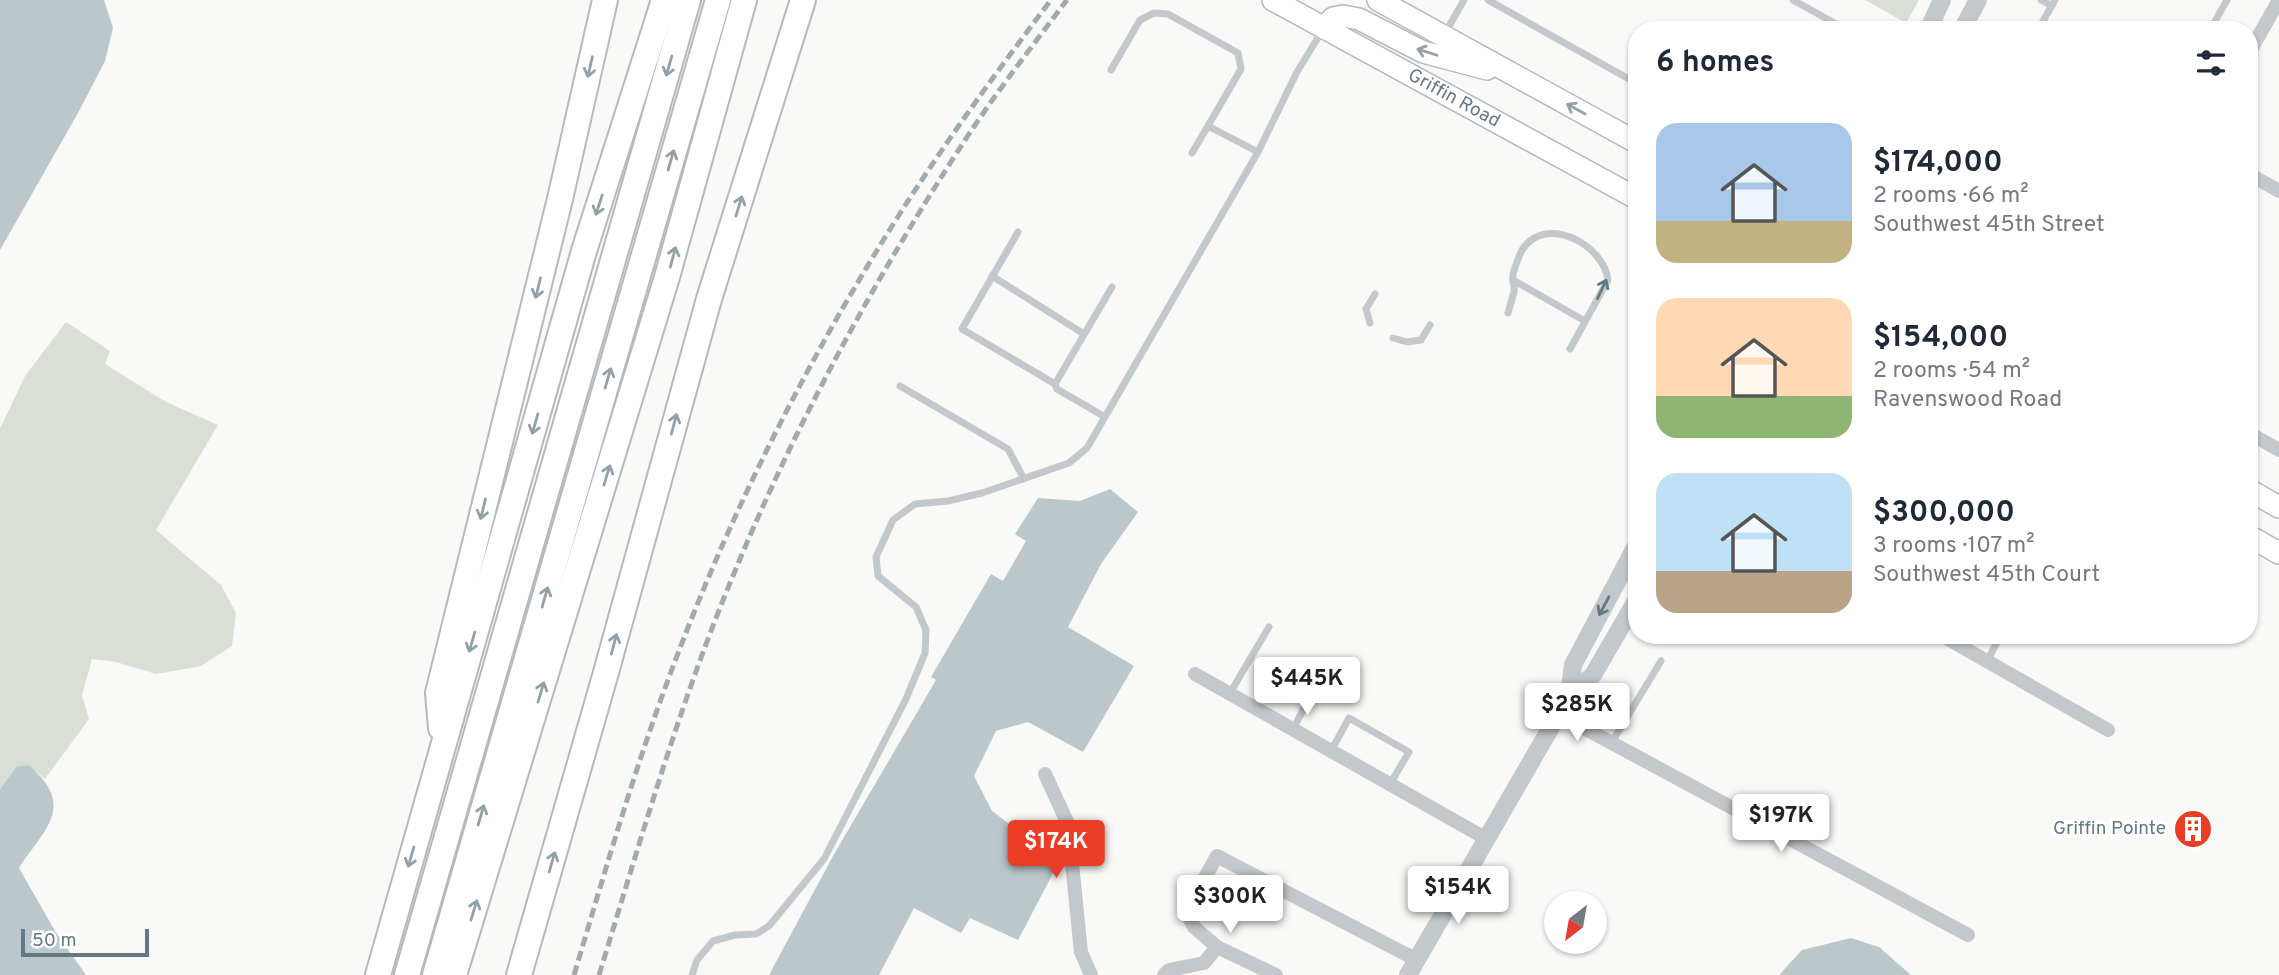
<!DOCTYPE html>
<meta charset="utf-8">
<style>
body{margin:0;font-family:Overpass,sans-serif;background:#f2f2f3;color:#1f2937;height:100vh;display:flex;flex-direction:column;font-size:26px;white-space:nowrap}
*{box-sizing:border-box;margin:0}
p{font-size:23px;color:#747a83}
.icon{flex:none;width:38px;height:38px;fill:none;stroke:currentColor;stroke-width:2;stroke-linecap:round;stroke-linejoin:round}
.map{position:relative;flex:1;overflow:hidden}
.sheet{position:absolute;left:1628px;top:21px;width:630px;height:623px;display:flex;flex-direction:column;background:#fff;border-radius:28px;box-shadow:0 2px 5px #0004}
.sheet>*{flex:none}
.needle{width:46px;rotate:211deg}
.fabs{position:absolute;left:1544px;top:891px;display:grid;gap:14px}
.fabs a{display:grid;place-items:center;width:63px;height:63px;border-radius:50%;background:#fff;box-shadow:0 2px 5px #0004;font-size:35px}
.scale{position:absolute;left:21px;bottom:18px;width:128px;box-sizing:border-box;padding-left:7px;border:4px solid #637983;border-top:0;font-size:19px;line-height:24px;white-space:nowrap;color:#637983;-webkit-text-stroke:5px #fff;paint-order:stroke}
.price{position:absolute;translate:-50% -60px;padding:0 16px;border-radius:7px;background:#fff;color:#222;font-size:23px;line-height:46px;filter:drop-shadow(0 2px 4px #0008)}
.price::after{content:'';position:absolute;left:50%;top:42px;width:21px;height:16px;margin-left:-10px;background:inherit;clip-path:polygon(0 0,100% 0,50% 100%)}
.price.current{background:#eb3d25;color:#fff}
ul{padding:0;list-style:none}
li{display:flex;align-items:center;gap:21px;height:175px;padding:0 28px}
li span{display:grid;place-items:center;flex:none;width:196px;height:140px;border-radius:21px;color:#555}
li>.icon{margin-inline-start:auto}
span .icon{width:84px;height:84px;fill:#fffc;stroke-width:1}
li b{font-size:30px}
h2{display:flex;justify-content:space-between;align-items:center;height:84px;padding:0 28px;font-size:30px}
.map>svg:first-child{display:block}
.green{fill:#dadfd6}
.water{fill:#bac8cb}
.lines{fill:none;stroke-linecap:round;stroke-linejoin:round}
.primary-casing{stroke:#b3babe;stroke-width:24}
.motorway-casing{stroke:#b3b9bc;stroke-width:28}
.service{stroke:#c2c8cb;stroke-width:7}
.minor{stroke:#c2c8cb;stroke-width:14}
.tertiary{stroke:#c2c8cb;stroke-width:18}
.primary{stroke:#fff;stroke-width:21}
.motorway{stroke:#fff;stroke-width:24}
.rail{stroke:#a1abaf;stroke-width:5;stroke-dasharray:10 5;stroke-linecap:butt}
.oneway{stroke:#92a1a8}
.oneway2{stroke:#637983}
.labels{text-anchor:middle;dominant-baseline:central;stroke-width:7;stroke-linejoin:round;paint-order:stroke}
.street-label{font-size:19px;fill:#637983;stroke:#fff}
.poi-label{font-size:19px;fill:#637983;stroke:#fff;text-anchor:end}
</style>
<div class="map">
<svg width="2279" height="975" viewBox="0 0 2279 975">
<rect width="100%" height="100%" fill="#f9f9f7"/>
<g class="green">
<path d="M 1865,0 L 1919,0 L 1906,23 Z"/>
<path d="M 66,322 L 110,351 L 105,364 L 166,402 L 218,425 L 156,530 L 221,585 L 236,613 L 232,646 L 201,666 L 156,674 L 116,662 L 92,659 L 82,695 L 89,719 L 45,779 L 29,765 L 17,766 L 0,789 L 0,429 L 25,376 Z"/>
</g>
<g class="water">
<path d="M 0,0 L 104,0 L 113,28 L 105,61 L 78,113 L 0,250 Z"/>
<path d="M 1110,489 L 1138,512 L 1101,564 L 1068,627 L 1134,666 L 1083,752 L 1028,722 L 996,731 L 974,776 L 992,811 L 1059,862 L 1018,940 L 970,918 L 961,933 L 914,908 L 879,975 L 769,975 L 833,856 L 936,680 L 931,677 L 991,574 L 1003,581 L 1026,541 L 1015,534 L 1038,498 L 1080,501 Z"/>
<path d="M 29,765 C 76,807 46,827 19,868 L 55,931 L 86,975 L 0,975 L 0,789 L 17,766 Z"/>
<path d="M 1851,938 L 1879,947 L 1911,975 L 1779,975 L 1802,950 Z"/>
</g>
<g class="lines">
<defs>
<g id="primary">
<path id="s1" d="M 1273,0 L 1636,198"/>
<path d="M 1378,0 L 1636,142"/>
<path d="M 1324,28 L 1333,18 L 1343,16 L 1359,19 L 1423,52 L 1487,69"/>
<path d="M 2249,490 L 2279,507"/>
<path d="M 2249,536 L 2279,553"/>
</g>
<g id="motorway">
<path d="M 441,728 L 438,693 L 560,199 L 605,0"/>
<path d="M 378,975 L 584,251 L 664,0"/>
<path d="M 407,975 L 688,0"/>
<path d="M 435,975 L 718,0"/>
<path d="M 454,975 L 667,277 L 744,0"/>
<path d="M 519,975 L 605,676 L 709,299 L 803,0"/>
</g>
</defs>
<use href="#primary" class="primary-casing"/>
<use href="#motorway" class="motorway-casing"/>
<g class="service">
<path d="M 1488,0 L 1636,83"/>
<path d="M 1793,0 L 1847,30"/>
<path d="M 2041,0 L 2052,6"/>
<path d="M 2038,30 L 2055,0"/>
<path d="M 2210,30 L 2227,0"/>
<path d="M 1444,35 L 1464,0"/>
<path d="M 1111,70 L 1140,20 L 1154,13 L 1168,14 L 1238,53 L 1241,69 L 1208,126 L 1258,152"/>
<path d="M 1192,153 L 1208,126"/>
<path d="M 1018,232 L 962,329 L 1055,384 L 1112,287"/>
<path d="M 992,276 L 1084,334"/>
<path d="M 1513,280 L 1585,321"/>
<path d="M 1508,313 C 1510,306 1512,299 1514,292 C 1515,286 1512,281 1513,275 C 1514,269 1519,256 1522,250 C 1546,213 1604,245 1608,280 L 1570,349"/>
<path d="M 1370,323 L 1366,309 L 1375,294"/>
<path d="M 1393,338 L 1407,342 L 1421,340 L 1430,325"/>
<path d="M 1055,384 L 1057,389 L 1105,417"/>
<path d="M 900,386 L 1008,449 L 1024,479"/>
<path d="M 1987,661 L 2001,635"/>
<path d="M 1230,693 L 1269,627"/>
<path d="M 1293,729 L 1317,684"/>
<path d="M 1612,742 L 1661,661"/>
<path d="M 1331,751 L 1349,718 L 1409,752 L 1390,784"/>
<path d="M 692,975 L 697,960 L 713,941 L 735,935 L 756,934 L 769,926 L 824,859 L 906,699 L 925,653 L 926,630 L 916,607 L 878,576 L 876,557 L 893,520 L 915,504 L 948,501 L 982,493 L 1069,463 L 1087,448 L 1258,152 L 1297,72 L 1322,31"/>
</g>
<g class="minor">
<path d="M 2249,53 L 2279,0"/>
<path d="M 2249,174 L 2279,191"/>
<path d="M 2249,433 L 2279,450"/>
<path d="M 1941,635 L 2108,730"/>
<path d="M 1195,674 L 1485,838"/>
<path d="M 1558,714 L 1968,935"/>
<path d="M 1045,774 L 1068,824 L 1081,952 L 1091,975"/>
<path d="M 1217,947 L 1276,975"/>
<path d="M 1164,975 L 1169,970 L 1204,963 L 1217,947 L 1194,927 L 1186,911 L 1217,856 L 1417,960"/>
</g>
<g class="tertiary">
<path d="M 1928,30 L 1942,0"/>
<path d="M 1962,30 L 1978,0"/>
<path d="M 1569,696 L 1573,665 L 1636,546"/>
<path d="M 1408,975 L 1569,696 L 1593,675 L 1636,601"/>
</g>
<use href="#primary" class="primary"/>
<use href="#motorway" class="motorway"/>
<g class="rail">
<path d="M 574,975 C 606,868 637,760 677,656 C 735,503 811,354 899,215 C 946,141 998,70 1051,0"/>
<path d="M 599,975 C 641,839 680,702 735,571 C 798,419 877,275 967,137 C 998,90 1033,45 1067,0"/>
</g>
</g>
<defs><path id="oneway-shaft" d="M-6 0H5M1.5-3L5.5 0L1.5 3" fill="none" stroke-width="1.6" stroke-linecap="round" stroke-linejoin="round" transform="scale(1.75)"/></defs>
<g class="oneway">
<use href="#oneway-shaft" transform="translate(1427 52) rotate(-162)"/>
<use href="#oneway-shaft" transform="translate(669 66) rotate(106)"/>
<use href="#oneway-shaft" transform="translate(590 67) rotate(103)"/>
<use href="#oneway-shaft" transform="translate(1576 109) rotate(-151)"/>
<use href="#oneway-shaft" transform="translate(671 160) rotate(-74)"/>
<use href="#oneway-shaft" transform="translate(599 205) rotate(108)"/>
<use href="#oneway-shaft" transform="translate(739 206) rotate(-73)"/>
<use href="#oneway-shaft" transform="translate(673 257) rotate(-75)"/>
<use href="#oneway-shaft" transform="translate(538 288) rotate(104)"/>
<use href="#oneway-shaft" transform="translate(608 378) rotate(-74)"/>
<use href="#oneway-shaft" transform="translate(535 424) rotate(106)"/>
<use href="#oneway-shaft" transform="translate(674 424) rotate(-75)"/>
<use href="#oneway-shaft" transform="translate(607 475) rotate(-73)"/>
<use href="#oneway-shaft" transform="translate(483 509) rotate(104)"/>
<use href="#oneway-shaft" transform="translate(545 597) rotate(-74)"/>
<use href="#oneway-shaft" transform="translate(472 642) rotate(106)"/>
<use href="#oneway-shaft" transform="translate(614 644) rotate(-75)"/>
<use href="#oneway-shaft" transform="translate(541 692) rotate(-73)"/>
<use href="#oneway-shaft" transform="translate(481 815) rotate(-74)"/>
<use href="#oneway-shaft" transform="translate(411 857) rotate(106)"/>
<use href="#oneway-shaft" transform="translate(552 862) rotate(-74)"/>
<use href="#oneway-shaft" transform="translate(474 910) rotate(-73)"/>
</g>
<g class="oneway2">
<use href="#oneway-shaft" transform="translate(1602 289) rotate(-65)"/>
<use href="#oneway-shaft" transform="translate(1604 606) rotate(118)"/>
</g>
<defs>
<symbol id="building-disc" viewBox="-11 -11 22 22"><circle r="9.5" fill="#eb3d25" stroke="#fff"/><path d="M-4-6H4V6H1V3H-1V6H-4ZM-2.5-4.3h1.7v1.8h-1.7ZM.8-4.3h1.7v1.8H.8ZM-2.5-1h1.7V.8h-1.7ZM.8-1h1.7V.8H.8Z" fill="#fff"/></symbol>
</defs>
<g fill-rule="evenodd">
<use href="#building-disc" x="2171" y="807" width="44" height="44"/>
</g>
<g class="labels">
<g class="street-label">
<text stroke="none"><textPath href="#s1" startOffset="206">Griffin Road</textPath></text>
</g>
<g class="poi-label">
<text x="2166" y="829">Griffin Pointe</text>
</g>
</g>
</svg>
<div class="fabs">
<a><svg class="needle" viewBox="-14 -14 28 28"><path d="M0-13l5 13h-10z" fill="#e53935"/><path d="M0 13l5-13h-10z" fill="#747a83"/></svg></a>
</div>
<div class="scale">50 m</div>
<b class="price" style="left:1307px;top:717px">$445K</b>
<b class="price" style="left:1577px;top:743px">$285K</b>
<b class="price" style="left:1781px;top:854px">$197K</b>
<b class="price current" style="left:1056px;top:880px">$174K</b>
<b class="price" style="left:1458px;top:926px">$154K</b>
<b class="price" style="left:1230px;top:935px">$300K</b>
<section class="sheet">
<h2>6 homes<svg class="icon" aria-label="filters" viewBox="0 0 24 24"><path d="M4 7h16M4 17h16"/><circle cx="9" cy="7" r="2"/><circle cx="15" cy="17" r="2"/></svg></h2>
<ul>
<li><span style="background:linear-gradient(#a9c7e8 70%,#c2b280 0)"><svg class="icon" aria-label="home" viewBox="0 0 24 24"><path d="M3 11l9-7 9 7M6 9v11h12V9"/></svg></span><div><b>$174,000</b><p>2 rooms · 66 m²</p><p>Southwest 45th Street</p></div></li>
<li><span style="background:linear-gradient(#ffd9b3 70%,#8fb573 0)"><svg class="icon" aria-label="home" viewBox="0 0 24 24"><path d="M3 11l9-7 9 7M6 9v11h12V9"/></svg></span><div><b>$154,000</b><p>2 rooms · 54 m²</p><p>Ravenswood Road</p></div></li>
<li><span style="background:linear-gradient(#bfe0f5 70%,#b9a48a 0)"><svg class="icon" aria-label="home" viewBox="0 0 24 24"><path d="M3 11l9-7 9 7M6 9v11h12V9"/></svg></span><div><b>$300,000</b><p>3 rooms · 107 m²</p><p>Southwest 45th Court</p></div></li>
</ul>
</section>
</div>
